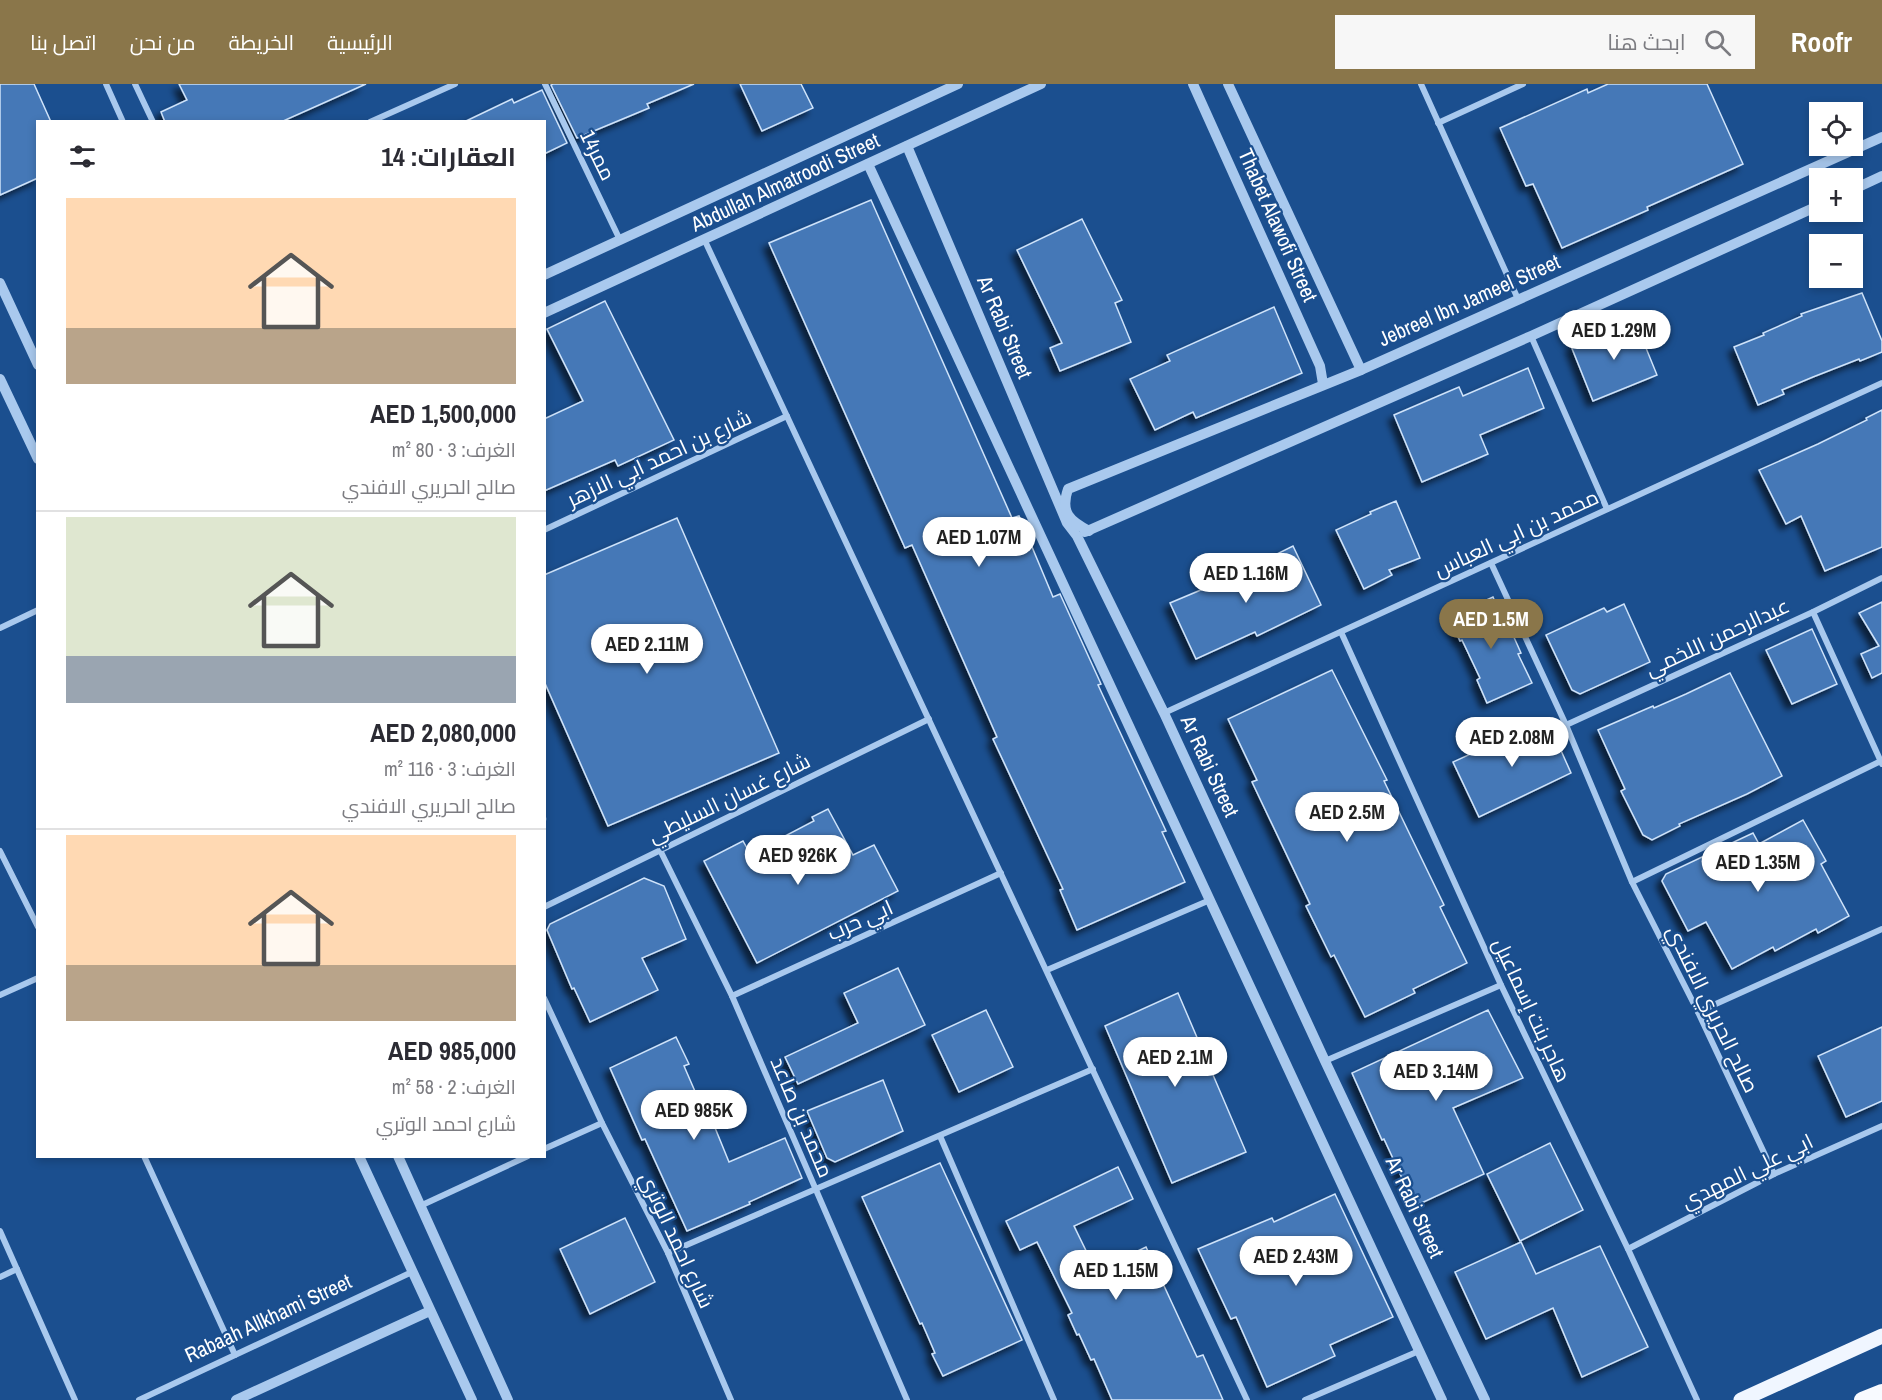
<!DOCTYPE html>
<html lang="ar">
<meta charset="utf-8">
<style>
body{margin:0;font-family:"Archivo Narrow",Cairo,sans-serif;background:#f7f7f7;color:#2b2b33;direction:rtl;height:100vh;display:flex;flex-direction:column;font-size:22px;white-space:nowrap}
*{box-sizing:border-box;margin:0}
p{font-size:20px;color:#7c7c81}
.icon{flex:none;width:33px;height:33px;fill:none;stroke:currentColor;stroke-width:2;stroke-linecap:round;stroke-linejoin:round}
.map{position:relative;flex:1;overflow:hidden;direction:ltr}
.side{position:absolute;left:36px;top:36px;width:510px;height:1038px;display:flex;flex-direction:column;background:#fff;border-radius:0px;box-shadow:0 3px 9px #0003;direction:rtl}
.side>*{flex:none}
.fabs{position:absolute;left:1809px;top:18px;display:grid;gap:12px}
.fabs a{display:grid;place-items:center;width:54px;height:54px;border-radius:0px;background:#fff;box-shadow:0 3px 9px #0003;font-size:30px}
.price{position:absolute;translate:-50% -51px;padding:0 14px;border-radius:21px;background:#fff;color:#222;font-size:20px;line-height:39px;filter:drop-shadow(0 2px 3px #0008)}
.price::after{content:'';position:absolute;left:50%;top:36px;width:18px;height:14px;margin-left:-9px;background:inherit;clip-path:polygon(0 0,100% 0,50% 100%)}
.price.selected{background:#8a764a;color:#fff}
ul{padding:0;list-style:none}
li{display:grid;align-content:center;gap:12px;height:318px;padding:0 30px}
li+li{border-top:2px solid #e1e1e2}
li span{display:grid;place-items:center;height:186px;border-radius:0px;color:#555}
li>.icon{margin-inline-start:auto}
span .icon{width:108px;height:108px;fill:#fffc;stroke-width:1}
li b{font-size:26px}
h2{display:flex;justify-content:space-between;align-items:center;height:72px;padding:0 30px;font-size:26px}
header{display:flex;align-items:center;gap:36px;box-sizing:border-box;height:84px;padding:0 30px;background:#8a764a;color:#fff}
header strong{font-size:28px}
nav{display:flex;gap:33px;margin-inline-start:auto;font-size:21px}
.search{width:420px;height:54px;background:#f7f7f7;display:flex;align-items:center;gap:15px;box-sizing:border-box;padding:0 21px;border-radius:0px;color:#7c7c81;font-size:22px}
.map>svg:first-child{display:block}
.building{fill:#4478b7;stroke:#cfe3fa;stroke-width:1.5;filter:url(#shadow)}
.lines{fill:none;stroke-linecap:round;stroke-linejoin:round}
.service{stroke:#a9c9ee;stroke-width:4.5}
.minor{stroke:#a9c9ee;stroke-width:6}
.tertiary{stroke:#a9c9ee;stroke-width:10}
.primary{stroke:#f0f6ff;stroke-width:15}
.trunk{stroke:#f8faff;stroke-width:16}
.labels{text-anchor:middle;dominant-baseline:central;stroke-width:4.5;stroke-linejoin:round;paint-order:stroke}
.street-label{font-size:21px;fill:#fff;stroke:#1b4f8f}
</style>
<header>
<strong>Roofr</strong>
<div class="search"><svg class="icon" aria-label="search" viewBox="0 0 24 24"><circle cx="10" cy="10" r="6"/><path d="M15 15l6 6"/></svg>ابحث هنا</div>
<nav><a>الرئيسية</a><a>الخريطة</a><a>من نحن</a><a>اتصل بنا</a></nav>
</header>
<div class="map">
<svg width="1882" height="1316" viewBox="0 0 1882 1316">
<defs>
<filter id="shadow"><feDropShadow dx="-5.5" dy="5.5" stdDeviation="3" flood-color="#0009"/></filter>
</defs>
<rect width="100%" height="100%" fill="#1b4f8f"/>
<g class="building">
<path d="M 0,0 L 34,0 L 51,38 L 38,38 L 38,94 L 0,111 Z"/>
<path d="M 179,0 L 366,0 L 281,38 L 165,38 L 161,28 L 187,16 Z"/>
<path d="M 553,0 L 694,0 L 647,20 L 649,24 L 577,54 L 551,1 Z"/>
<path d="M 740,0 L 801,0 L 813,24 L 762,47 Z"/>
<path d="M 1608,0 L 1707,0 L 1743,80 L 1647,123 L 1648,126 L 1562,164 L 1533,100 L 1526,102 L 1500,44 L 1587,5 L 1588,9 Z"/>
<path d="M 542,6 L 567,59 L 544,70 L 544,38 L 464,38 L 512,15 L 514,19 Z"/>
<path d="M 871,116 L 1012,434 L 1019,432 L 1053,513 L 1060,510 L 1101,600 L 1098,601 L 1166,747 L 1162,748 L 1185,798 L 1077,846 L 1060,806 L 1063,805 L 993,655 L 997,653 L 912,461 L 905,464 L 769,159 Z"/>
<path d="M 1082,135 L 1122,216 L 1115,219 L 1131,258 L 1060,287 L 1050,264 L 1062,259 L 1017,166 Z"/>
<path d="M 1862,209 L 1882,257 L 1882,268 L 1860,277 L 1859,275 L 1813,293 L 1782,306 L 1784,310 L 1758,321 L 1734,263 L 1764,251 L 1763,249 L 1802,232 L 1801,230 Z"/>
<path d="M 605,217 L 674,356 L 618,382 L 615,376 L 544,407 L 544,335 L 583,317 L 547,245 Z"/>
<path d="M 1274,223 L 1302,289 L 1196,334 L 1193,328 L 1155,346 L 1130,295 L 1170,277 L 1167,271 Z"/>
<path d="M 1635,237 L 1657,291 L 1593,317 L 1571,262 Z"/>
<path d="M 1528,284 L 1544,324 L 1480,351 L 1488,370 L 1422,398 L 1394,331 L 1459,303 L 1463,312 Z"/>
<path d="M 1882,326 L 1882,463 L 1825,487 L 1801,432 L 1786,440 L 1759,386 L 1818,360 L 1867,336 L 1866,334 Z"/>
<path d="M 1396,417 L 1420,474 L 1389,486 L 1392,491 L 1364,505 L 1336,446 L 1371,430 L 1370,428 Z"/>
<path d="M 677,434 L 779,669 L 608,742 L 544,597 L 544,491 Z"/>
<path d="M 1293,462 L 1321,521 L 1257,552 L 1255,548 L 1196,575 L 1170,519 L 1227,495 Z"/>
<path d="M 1493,513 L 1505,541 L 1508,540 L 1521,569 L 1518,570 L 1532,599 L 1487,619 L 1477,596 L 1480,594 L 1462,556 L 1460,557 L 1449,533 Z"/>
<path d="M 1882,518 L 1882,589 L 1872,594 L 1861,570 L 1879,562 L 1859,529 Z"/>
<path d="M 1624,520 L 1650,578 L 1580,610 L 1572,606 L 1546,551 L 1604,524 L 1607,528 Z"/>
<path d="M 1812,545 L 1837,600 L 1792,620 L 1766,566 Z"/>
<path d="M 1332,586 L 1387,696 L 1384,697 L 1444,821 L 1440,823 L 1467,879 L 1413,905 L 1415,909 L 1365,933 L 1334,871 L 1331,873 L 1306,822 L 1310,820 L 1252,698 L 1257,696 L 1228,635 Z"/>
<path d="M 1730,589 L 1782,692 L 1747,710 L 1679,740 L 1680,742 L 1652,756 L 1643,751 L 1621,707 L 1625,705 L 1598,646 L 1653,622 L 1654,624 L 1686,610 Z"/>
<path d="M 1547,635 L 1571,689 L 1479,733 L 1453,678 Z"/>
<path d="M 828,725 L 853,771 L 874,761 L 898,807 L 757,879 L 704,777 L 743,757 L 756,780 L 790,762 L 785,752 L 814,737 L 812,733 Z"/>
<path d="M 1803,736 L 1826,777 L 1821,780 L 1849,832 L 1818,849 L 1816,845 L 1775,867 L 1773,863 L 1732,885 L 1706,838 L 1688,847 L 1662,797 L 1666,790 L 1753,749 L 1759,760 Z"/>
<path d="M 644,794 L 664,802 L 686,855 L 642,874 L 658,906 L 590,938 L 574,904 L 572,905 L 547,846 L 550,840 Z"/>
<path d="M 898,884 L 925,941 L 798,1000 L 785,973 L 858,939 L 844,909 Z"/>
<path d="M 1178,909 L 1246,1068 L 1172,1099 L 1105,942 Z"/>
<path d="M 986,926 L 1013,983 L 959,1008 L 932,951 Z"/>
<path d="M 1488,926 L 1523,994 L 1453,1024 L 1484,1090 L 1415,1122 L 1384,1055 L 1382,1056 L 1352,989 Z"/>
<path d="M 1882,943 L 1882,1017 L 1846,1033 L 1818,972 Z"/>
<path d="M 676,953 L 689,980 L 684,982 L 707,1035 L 711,1034 L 729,1078 L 785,1054 L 802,1094 L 749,1118 L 750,1120 L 687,1147 L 645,1055 L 642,1056 L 610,984 Z"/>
<path d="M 883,996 L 903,1047 L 835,1078 L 827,1074 L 807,1027 Z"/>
<path d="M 1550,1059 L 1583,1126 L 1520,1157 L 1487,1090 Z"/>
<path d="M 940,1079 L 1022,1256 L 943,1292 L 932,1270 L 935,1269 L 922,1239 L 920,1240 L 862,1113 Z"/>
<path d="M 1118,1083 L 1133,1115 L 1074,1142 L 1096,1187 L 1146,1163 L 1197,1273 L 1203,1271 L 1223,1316 L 1112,1316 L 1094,1275 L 1091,1276 L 1079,1250 L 1077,1251 L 1068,1231 L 1072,1229 L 1037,1158 L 1020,1166 L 1006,1137 Z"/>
<path d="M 1335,1110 L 1393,1233 L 1330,1261 L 1335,1272 L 1267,1303 L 1236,1233 L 1231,1235 L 1198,1165 L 1272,1134 L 1274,1138 Z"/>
<path d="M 625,1134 L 655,1198 L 590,1230 L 560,1165 Z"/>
<path d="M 1521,1158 L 1536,1190 L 1600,1162 L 1648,1263 L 1582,1293 L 1553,1224 L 1486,1255 L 1455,1188 Z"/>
</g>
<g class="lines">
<path class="service" d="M 544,734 L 544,736"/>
<g class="minor">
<path d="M 106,0 L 123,38"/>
<path d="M 135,0 L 153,38"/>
<path d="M 545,0 L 620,156"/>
<path d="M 1421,0 L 1518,215"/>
<path d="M 370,38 L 455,0"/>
<path d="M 1438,39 L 1523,0"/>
<path d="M 705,157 L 1247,1316"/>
<path d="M 1531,252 L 1607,425"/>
<path d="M 544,446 L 787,332"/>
<path d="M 1491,479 L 1566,641 L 1632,798 L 1698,928 L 1774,1090"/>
<path d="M 1813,528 L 1882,680"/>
<path d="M 0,544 L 38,526"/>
<path d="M 1341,548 L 1501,901 L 1628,1165 L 1697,1316"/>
<path d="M 1164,629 L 1882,299"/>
<path d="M 1566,641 L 1813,528 L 1882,494"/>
<path d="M 660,766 L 732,912 L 907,1316"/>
<path d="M 0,767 L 38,843"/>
<path d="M 1632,798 L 1881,677"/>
<path d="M 544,823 L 929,635"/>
<path d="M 1047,886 L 1210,816"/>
<path d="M 0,911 L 38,894"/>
<path d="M 732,912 L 1001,789"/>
<path d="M 544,914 L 602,1039 L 668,1169 L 731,1316"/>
<path d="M 1698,928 L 1882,845"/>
<path d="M 1325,977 L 1501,901"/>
<path d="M 940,1052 L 1054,1316"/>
<path d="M 544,1065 L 602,1039"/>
<path d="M 144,1072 L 235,1271"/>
<path d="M 420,1122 L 528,1072"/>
<path d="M 0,1147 L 75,1316"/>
<path d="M 1628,1165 L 1774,1090 L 1882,1042"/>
<path d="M 668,1169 L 1093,985"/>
<path d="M 0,1193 L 17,1185"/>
<path d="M 139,1316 L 412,1188"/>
<path d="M 1305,1316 L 1419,1267"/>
</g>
<g class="tertiary">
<path d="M 1193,0 L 1320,282 L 1323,300"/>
<path d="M 1228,0 L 1361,286"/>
<path d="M 907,62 L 1067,439 L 1077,452 L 1164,629 L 1325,977 L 1485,1316"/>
<path d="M 868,80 L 1442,1316"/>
<path d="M 1852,106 L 1882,92"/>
<path d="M 544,191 L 958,0"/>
<path d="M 0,199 L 38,281"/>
<path d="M 544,229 L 1041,0"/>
<path d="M 0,295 L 38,375"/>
<path d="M 1089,447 C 1070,437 1060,429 1068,405 L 1361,286 L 1882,53"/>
<path d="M 1085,448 L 1531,252 L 1820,121"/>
<path d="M 359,1072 L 472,1316"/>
<path d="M 398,1072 L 508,1316"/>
<path d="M 236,1316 L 430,1227"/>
</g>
<path class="primary" d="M 1741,1316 L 1882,1252"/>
<path class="trunk" d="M 1862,1316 L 1882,1308"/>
</g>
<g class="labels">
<g class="street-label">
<text transform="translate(598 71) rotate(64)">ممر14</text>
<text transform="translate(785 98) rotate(-25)">Abdullah Almatroodi Street</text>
<text transform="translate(1278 141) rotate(66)">Thabet Alawofi Street</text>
<text transform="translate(1469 216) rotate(-24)">Jebreel Ibn Jameel Street</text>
<text transform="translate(1005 243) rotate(67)">Ar Rabi Street</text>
<text transform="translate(659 374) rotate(-25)">شارع بن احمد ابي الازهر</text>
<text transform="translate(1516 449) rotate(-25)">محمد بن ابي العباس</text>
<text transform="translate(1717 553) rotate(-25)">عبدالرحمن اللخمي</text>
<text transform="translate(1210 682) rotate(65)">Ar Rabi Street</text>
<text transform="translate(729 714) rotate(-26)">شارع غسان السليطي</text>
<text transform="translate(860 836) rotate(-24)">ابي حرب</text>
<text transform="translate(1713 925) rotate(64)">صالح الحريري الافندي</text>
<text transform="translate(1532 926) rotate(65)">هاجر بنت إسماعيل</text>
<text transform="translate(802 1033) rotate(67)">محمد بن صاعد</text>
<text transform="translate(1747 1087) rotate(-26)">ابي علي المهدي</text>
<text transform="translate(1415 1123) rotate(65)">Ar Rabi Street</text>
<text transform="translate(677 1156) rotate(65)">شارع احمد الوتري</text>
<text transform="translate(268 1234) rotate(-25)">Rabaah Allkhami Street</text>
</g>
</g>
</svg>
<div class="fabs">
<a><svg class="icon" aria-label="locate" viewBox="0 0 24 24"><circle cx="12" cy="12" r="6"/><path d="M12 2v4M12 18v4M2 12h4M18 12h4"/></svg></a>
<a>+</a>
<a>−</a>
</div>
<b class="price" style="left:1614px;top:277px">AED 1.29M</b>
<b class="price" style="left:979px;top:484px">AED 1.07M</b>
<b class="price" style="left:1246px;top:520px">AED 1.16M</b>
<b class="price selected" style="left:1491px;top:566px">AED 1.5M</b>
<b class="price" style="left:647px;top:591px">AED 2.11M</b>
<b class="price" style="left:1512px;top:684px">AED 2.08M</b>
<b class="price" style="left:1347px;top:759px">AED 2.5M</b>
<b class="price" style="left:798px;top:802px">AED 926K</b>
<b class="price" style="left:1758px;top:809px">AED 1.35M</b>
<b class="price" style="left:1175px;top:1004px">AED 2.1M</b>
<b class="price" style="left:1436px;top:1018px">AED 3.14M</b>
<b class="price" style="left:694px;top:1057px">AED 985K</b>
<b class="price" style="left:1296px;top:1203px">AED 2.43M</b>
<b class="price" style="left:1116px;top:1217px">AED 1.15M</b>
<section class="side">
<h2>العقارات: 14<svg class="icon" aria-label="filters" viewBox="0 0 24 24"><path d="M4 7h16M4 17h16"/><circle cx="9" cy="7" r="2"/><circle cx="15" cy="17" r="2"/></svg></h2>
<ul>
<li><span style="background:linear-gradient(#ffd9b3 70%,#b9a48a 0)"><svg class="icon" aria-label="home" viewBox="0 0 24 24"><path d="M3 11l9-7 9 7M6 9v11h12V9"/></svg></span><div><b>AED 1,500,000</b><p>الغرف: 3 · 80 m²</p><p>صالح الحريري الافندي</p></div></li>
<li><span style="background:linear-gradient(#dfe7d0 75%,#9aa5b1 0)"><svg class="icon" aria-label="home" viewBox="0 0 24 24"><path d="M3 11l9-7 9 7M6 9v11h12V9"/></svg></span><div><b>AED 2,080,000</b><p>الغرف: 3 · 116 m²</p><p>صالح الحريري الافندي</p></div></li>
<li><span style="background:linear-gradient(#ffd9b3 70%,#b9a48a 0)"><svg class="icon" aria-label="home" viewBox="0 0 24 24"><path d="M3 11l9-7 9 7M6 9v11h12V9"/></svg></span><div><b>AED 985,000</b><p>الغرف: 2 · 58 m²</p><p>شارع احمد الوتري</p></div></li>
</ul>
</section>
</div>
